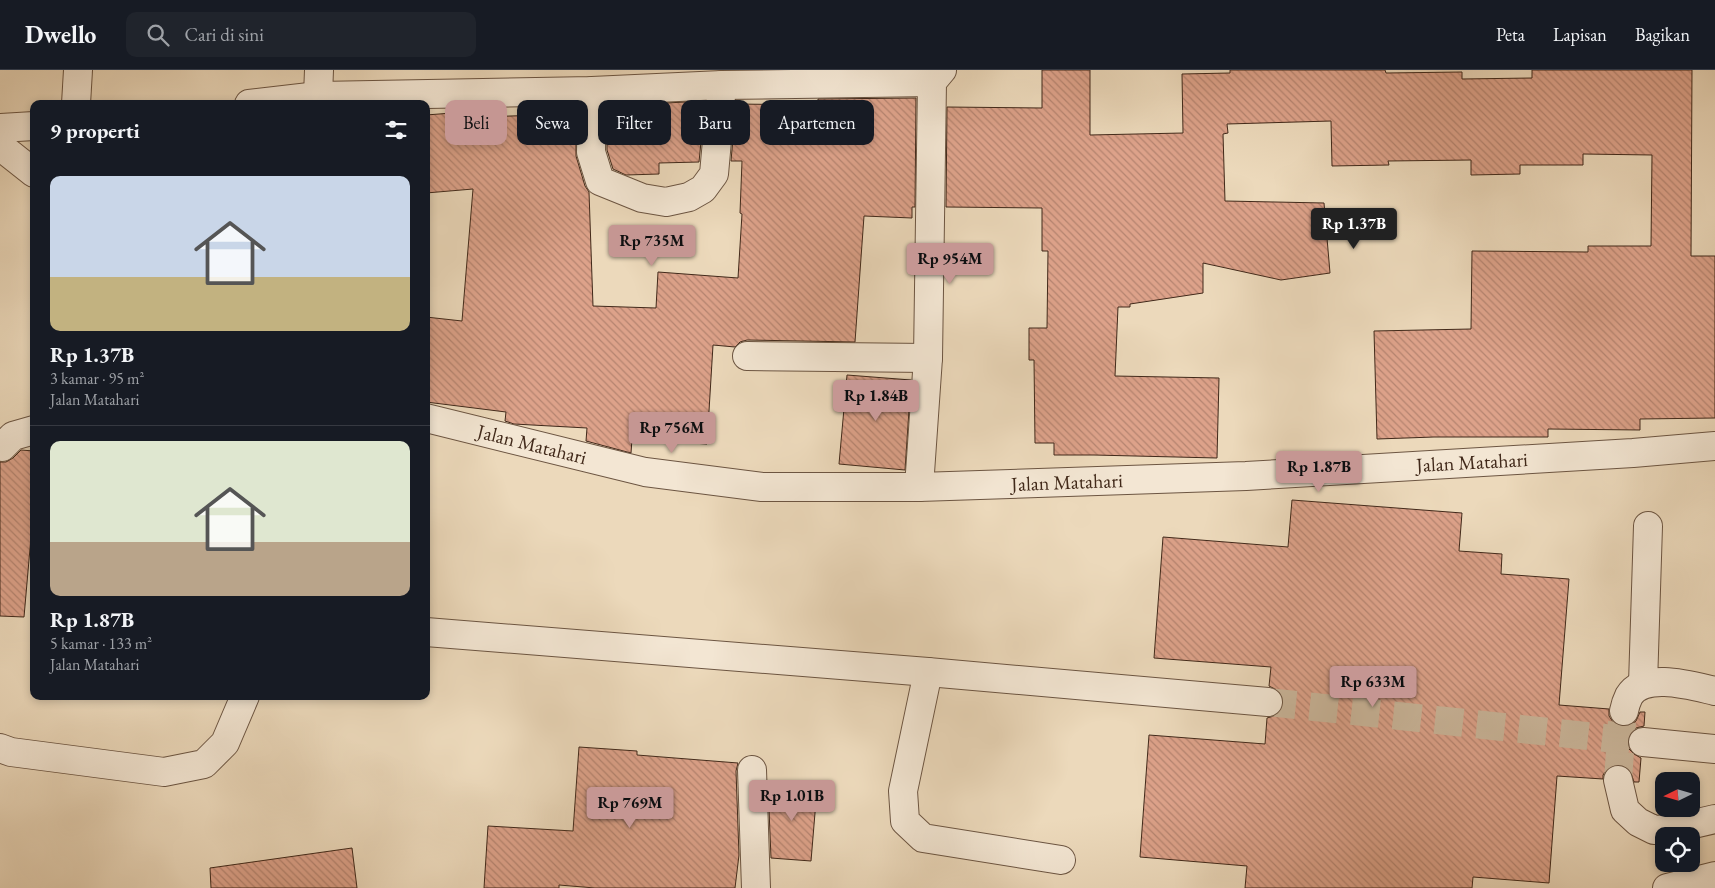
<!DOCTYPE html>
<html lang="id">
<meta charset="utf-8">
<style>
body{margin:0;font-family:"EB Garamond",serif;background:#20242c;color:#f1f3f6;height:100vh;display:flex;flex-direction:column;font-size:19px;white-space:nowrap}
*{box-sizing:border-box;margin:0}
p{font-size:16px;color:#9ea1a6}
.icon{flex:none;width:28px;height:28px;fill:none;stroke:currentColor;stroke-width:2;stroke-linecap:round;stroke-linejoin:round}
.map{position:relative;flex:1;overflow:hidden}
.side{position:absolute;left:30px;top:30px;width:400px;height:600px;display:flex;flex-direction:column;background:#171b24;border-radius:10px;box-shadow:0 2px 8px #0003}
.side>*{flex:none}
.banner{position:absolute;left:445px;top:30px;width:475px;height:45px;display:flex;gap:10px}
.needle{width:32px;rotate:265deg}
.fabs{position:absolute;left:1655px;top:702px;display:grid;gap:10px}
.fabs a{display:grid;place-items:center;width:45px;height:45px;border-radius:10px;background:#171b24;box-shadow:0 2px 8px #0003;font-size:25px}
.price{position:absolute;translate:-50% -42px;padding:0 11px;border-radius:5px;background:#c59692;color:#111;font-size:16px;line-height:32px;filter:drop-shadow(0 1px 2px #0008)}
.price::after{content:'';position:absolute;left:50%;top:30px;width:15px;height:11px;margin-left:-8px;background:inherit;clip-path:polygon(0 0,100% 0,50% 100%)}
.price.selected{background:#222;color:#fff}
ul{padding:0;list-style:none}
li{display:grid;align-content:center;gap:10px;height:265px;padding:0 20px}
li+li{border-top:1px solid #363941}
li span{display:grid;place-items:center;height:155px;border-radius:10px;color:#555}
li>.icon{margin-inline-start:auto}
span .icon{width:90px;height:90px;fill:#fffc;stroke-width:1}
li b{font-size:21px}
h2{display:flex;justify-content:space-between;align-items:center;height:60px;padding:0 20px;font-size:21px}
.tag{padding:0 18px;border-radius:10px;background:#171b24;box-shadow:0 2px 8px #0003;font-size:18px;line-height:45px}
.tag.selected{background:#c59692;color:#111}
header{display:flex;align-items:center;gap:30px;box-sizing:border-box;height:70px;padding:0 25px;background:#171b24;border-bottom:1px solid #363941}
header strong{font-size:24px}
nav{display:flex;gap:28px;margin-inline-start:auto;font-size:18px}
.search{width:350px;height:45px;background:#20242c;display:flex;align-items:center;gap:12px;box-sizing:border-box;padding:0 18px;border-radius:10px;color:#9ea1a6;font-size:19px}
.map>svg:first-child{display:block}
.building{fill:url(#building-back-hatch);stroke:#41291a}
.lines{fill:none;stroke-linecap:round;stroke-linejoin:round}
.minor-tunnel{stroke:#cab69b;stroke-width:28;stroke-dasharray:28 14;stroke-linecap:butt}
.minor-casing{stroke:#6c5542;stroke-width:30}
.minor{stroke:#f3e6d3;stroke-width:28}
.labels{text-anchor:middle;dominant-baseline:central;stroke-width:4.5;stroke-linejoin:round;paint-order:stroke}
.street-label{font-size:20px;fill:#41291a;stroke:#f3e6d3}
</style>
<header>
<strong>Dwello</strong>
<div class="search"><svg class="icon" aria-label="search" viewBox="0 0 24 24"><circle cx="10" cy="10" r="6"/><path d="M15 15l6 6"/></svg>Cari di sini</div>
<nav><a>Peta</a><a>Lapisan</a><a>Bagikan</a></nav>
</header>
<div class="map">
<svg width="1715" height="818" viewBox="0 0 1715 818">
<defs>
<pattern id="building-back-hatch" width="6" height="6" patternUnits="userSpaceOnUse" patternTransform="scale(1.25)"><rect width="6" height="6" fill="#dda28a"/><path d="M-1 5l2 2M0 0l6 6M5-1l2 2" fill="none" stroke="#b58470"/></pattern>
</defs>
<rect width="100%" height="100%" fill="#ecd9bb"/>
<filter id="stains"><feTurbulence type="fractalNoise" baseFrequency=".004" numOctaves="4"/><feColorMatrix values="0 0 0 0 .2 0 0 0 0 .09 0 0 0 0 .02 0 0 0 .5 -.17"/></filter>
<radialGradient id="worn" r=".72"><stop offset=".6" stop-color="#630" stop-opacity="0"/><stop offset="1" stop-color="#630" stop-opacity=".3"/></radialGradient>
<g class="building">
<path d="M 1042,0 L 1090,0 L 1090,65 L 1183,63 L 1182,4 L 1230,3 L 1230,0 L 1385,0 L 1386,3 L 1462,2 L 1462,9 L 1532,8 L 1532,0 L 1692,0 L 1691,186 L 1715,186 L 1715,348 L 1640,349 L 1640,360 L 1548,359 L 1548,367 L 1434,367 L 1377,369 L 1374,261 L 1471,259 L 1472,181 L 1588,182 L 1588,176 L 1651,176 L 1652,85 L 1583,84 L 1583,95 L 1520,95 L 1520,104 L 1471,105 L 1471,90 L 1388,91 L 1389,95 L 1332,96 L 1331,51 L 1227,54 L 1228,63 L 1223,64 L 1225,131 L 1324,133 L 1330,203 L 1281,210 L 1203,193 L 1203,223 L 1130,234 L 1130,237 L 1118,237 L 1115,306 L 1219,308 L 1217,388 L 1094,385 L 1054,385 L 1054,373 L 1035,373 L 1034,290 L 1029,290 L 1029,258 L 1047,258 L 1048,181 L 1042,181 L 1042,138 L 946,137 L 947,37 L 1042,38 Z"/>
<path d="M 916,28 L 915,137 L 912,137 L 912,148 L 864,146 L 855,272 L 747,270 L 740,272 L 735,277 L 713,275 L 707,374 L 632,369 L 631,383 L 586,371 L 587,358 L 514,354 L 505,351 L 506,342 L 426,332 L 426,247 L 462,251 L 473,119 L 426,123 L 426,45 L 478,41 L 479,47 L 576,44 L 576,86 L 585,116 L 589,122 L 593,236 L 656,238 L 658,202 L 738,208 L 742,144 L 740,143 L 742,91 L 731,91 L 736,34 L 818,35 L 818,29 Z"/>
<path d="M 705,31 L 699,92 L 659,93 L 659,104 L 626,105 L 613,99 L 607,80 L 607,36 Z"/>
<path d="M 847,305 L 911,310 L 905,400 L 839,394 Z"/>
<path d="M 21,380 L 34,381 L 34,433 L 24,547 L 0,546 L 0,392 L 6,392 L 13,388 Z"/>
<path d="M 1292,430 L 1462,443 L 1459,481 L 1502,484 L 1501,504 L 1569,509 L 1559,635 L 1609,639 L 1609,646 L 1613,652 L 1621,656 L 1629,656 L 1636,651 L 1640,642 L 1645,642 L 1644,656 L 1636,658 L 1631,663 L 1627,671 L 1629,679 L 1634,684 L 1641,688 L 1639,712 L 1634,712 L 1630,700 L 1622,695 L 1614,695 L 1608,698 L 1603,705 L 1603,709 L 1557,706 L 1549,813 L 1473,807 L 1472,818 L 1245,818 L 1247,796 L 1140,787 L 1149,665 L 1265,674 L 1267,648 L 1274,646 L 1280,641 L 1284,633 L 1282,626 L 1277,620 L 1269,616 L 1271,597 L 1154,588 L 1163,467 L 1288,477 Z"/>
<path d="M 579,677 L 637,681 L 637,685 L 738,693 L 736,701 L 739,785 L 735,818 L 595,818 L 559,815 L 559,818 L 484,818 L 488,756 L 573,761 Z"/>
<path d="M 768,715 L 817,719 L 811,791 L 771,788 Z"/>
<path d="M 352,778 L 357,818 L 211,818 L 210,798 Z"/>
</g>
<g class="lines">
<g class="minor-tunnel">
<path d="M 1268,632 L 1643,672"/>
<path d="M 1618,710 L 1622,652"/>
</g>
<defs>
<g id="minor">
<path d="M 592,21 L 591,82 L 600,111 L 642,128 L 666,132 L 689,127 L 703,119 L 714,104 L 722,15"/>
<path d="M 318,26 L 319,0"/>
<path d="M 76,34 L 78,0"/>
<path d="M 249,34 L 318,26 L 592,21 L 722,15 L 932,12"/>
<path d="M 0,58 L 34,56"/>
<path d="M 0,76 L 34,103"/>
<path d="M 747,286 L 928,288"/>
<path d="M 426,348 L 645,402 L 762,417 L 919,417 L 1246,406 L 1633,383 L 1715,376"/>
<path d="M 2,377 L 13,366 L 34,360"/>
<path d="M 919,417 L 928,288 L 932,12 L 942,0"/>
<path d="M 426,562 L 928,602 L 1268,632"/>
<path d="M 928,602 L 903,721 L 905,751 L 923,768 L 1061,790"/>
<path d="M 1643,614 L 1648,456"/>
<path d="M 1624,641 C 1625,636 1627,630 1629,626 C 1644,601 1693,616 1715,621"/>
<path d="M 1643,672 L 1715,679"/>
<path d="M 0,678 L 11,682 L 164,702 L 204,694 L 225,673 L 245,626"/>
<path d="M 752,700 L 756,818"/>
<path d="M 1618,710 L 1625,740 L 1638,752 L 1654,760 L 1672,759 L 1715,749"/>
<path d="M 1667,818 L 1715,806"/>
</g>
</defs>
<use href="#minor" class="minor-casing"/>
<use href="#minor" class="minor"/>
</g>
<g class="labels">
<g class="street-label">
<text transform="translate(532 374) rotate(14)">Jalan Matahari</text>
<text transform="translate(1472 392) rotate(-3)">Jalan Matahari</text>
<text transform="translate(1067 412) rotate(-2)">Jalan Matahari</text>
</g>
</g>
<rect width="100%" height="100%" filter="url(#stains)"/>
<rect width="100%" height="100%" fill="url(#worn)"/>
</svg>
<div class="fabs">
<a><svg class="needle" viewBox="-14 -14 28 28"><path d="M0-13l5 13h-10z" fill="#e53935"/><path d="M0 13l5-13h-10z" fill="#9ea1a6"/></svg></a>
<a><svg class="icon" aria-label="locate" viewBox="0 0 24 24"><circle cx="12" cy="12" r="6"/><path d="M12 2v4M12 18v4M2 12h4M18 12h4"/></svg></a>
</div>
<b class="price selected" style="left:1354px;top:180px">Rp 1.37B</b>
<b class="price" style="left:652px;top:197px">Rp 735M</b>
<b class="price" style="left:950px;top:215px">Rp 954M</b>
<b class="price" style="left:876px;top:352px">Rp 1.84B</b>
<b class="price" style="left:672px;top:384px">Rp 756M</b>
<b class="price" style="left:1319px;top:423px">Rp 1.87B</b>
<b class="price" style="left:1373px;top:638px">Rp 633M</b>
<b class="price" style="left:792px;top:752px">Rp 1.01B</b>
<b class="price" style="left:630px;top:759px">Rp 769M</b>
<div class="banner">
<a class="tag selected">Beli</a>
<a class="tag">Sewa</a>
<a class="tag">Filter</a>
<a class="tag">Baru</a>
<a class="tag">Apartemen</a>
</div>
<section class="side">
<h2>9 properti<svg class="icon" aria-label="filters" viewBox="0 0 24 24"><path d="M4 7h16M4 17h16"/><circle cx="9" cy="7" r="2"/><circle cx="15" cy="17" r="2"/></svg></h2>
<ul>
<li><span style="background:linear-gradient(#c9d6e8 65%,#c2b280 0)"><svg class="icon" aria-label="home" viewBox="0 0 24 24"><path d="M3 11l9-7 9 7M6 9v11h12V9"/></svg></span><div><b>Rp 1.37B</b><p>3 kamar · 95 m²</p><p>Jalan Matahari</p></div></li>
<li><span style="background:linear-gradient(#dfe7d0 65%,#b9a48a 0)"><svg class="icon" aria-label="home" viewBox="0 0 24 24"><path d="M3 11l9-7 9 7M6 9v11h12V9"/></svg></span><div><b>Rp 1.87B</b><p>5 kamar · 133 m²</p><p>Jalan Matahari</p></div></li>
</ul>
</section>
</div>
